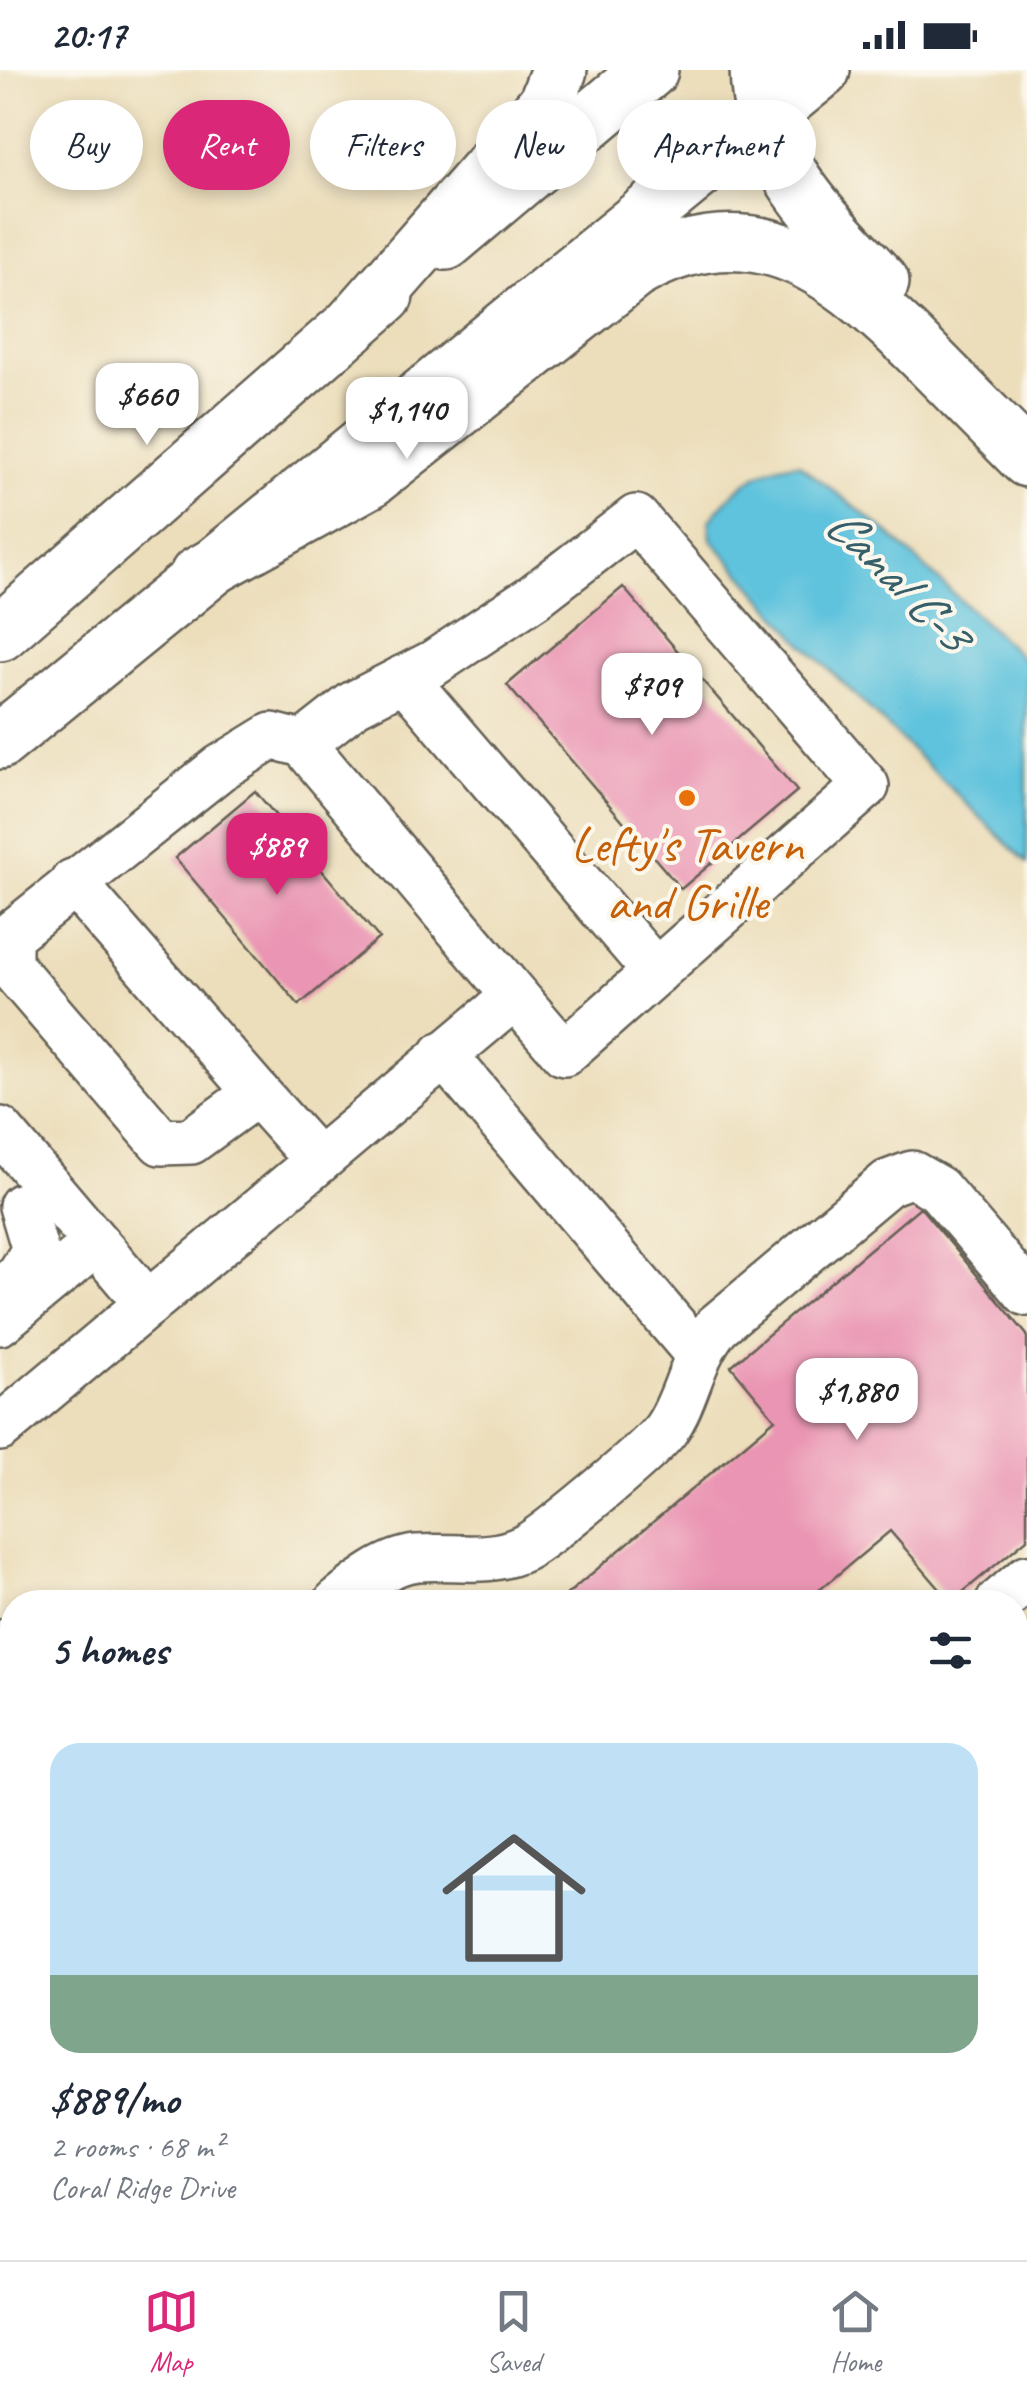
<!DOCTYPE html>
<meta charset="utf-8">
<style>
body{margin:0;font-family:Caveat,sans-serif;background:#f6f6f7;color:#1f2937;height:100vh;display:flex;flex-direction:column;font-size:38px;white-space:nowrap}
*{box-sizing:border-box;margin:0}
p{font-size:32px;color:#747a83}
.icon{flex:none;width:55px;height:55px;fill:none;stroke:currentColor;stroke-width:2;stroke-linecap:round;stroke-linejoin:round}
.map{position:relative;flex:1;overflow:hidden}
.details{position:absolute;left:0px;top:1520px;width:1028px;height:670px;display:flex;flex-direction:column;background:#fff;border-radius:40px 40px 0 0;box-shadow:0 5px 15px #0003}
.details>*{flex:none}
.guide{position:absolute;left:30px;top:30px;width:968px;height:90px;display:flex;gap:20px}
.price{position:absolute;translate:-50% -85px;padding:0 22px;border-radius:20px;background:#fff;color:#222;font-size:32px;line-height:65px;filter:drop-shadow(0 2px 5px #0008)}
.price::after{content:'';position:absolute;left:50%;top:60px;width:30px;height:22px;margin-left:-15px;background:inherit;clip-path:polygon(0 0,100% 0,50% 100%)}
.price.active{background:#db2777;color:#fff}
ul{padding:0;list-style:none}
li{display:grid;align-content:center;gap:20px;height:530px;padding:0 50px}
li+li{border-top:2px solid #e0e1e3}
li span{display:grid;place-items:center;height:310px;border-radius:30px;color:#555}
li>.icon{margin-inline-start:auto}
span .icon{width:180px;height:180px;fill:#fffc;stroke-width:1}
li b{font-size:42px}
h2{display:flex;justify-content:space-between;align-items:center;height:120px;padding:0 50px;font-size:42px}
.pill{padding:0 35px;border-radius:45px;background:#fff;box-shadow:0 5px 15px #0003;font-size:35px;line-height:90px}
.pill.active{background:#db2777;color:#fff}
.status{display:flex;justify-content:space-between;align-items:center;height:70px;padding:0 50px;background:#fff;direction:ltr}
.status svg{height:28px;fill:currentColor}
.menu{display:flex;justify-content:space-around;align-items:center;height:140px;border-top:2px solid #e0e1e3;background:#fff;font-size:28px;color:#747a83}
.menu a{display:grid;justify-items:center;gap:5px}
.menu .active{color:#db2777}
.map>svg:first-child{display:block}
.water{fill:#5fc3dd;stroke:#3e707c;stroke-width:2.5}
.building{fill:#ea95b3}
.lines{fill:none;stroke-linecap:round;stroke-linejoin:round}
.minor-casing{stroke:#656054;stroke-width:50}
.major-casing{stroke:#656054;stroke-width:60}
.highway-casing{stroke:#656054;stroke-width:60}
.minor{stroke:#fff;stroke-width:45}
.major{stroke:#fff;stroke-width:55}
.highway{stroke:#fff;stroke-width:55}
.food-dot{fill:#e8710a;stroke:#fbf7ec;stroke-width:4}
.labels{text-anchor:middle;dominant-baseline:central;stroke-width:8;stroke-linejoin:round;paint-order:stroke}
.food-label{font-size:50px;fill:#c56008;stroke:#fbf7ec}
.water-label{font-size:52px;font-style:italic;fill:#375f69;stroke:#fbf7ec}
</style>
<div class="status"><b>20:17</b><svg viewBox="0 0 49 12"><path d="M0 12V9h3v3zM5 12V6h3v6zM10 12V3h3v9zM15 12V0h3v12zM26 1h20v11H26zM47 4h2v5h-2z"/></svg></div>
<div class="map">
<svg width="1027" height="2190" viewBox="0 0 1027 2190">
<rect width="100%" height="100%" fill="#fbf7ec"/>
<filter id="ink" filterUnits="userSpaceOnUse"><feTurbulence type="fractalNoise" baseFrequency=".01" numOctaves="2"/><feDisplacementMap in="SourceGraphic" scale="20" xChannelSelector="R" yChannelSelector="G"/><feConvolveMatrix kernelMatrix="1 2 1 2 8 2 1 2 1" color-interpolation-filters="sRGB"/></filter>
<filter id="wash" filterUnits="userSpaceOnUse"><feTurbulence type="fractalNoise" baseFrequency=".0048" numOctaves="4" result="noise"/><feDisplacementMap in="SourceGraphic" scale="40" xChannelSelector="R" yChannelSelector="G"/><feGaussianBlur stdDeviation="2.25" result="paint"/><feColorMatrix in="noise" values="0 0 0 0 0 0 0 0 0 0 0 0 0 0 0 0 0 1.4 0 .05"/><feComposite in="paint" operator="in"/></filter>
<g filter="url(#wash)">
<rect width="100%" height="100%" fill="#ecdebb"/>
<g class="water">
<path d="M 798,393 L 886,461 L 1027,592 L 1027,793 L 802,573 L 711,469 L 709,451 C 732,421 758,396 798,393 Z"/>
<path d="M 1027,1647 L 1027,1870 L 1015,1881 L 1015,1658 Z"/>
<path d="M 399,2178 L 696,2178 L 686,2190 L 384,2190 Z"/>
</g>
<g id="blocks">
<g class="building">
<path d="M 623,517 L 797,721 L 681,819 L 507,615 Z"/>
<path d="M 255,721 L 379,868 L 299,935 L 175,788 Z"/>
<path d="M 920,1137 L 1027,1265 L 1027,1469 L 951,1532 L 890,1461 L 805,1532 L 558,1532 L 775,1349 L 731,1296 Z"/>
<path d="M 12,1869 L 12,2178 L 123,2178 L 108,2190 L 0,2190 L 0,1880 Z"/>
<path d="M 1027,1976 L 1027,2013 L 1015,1999 L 1015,1986 Z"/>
<path d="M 1015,2058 L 1027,2072 L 1027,2121 L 1015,2131 Z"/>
<path d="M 810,2178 L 962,2178 L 947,2190 L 821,2190 Z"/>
</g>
</g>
</g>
<g filter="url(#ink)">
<use href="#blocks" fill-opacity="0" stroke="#656054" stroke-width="2.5"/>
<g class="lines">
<defs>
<g id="minor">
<path d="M 404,608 L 656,902"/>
<path d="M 303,674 L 272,666 L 220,698 L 9,866 L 9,895 L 161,1072 L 191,1071 L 257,1023 L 317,1090"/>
<path d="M 73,812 L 257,1023"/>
<path d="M 443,984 L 696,1282"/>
<path d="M 0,1060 L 148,1234"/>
<path d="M 0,1217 L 18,1207 L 35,1180 L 22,1136"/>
<path d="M 0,1252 L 96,1173"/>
<path d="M 0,1358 L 515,926 L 564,983 L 866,716 L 636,448 L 535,526 L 434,593 L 354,634 L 303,674 L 515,926"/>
<path d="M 337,1532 C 359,1514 387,1491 417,1488 C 454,1485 489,1495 524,1478 C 546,1467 652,1379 666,1359 C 688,1327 690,1290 717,1256 L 888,1113 L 912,1104 L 938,1119 L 1027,1223"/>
<path d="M 999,1532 L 1027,1508"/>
<path d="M 0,1573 L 12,1591"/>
<path d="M 0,1819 L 12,1809"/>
<path d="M 222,2190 L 237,2178"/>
</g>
<g id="major">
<path d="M 446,172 L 650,0"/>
<path d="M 0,563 L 385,226"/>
<path d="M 0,671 L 822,0"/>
</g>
<g id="highway">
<path d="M 758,0 C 760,93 822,148 881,212"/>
<path d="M 350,257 L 546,34 L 559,0"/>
<path d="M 198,505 L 368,411 L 634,201 C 756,131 840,201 925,286 C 959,320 993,355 1027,389"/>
</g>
</defs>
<use href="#minor" class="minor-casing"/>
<use href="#major" class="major-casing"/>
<use href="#highway" class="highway-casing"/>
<use href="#minor" class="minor"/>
<use href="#major" class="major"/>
<use href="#highway" class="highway"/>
</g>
</g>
<circle class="food-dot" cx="687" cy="728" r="10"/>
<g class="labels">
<g class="food-label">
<text x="687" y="774">Lefty's Tavern<tspan x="687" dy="58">and Grille</tspan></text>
</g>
<g class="water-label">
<text transform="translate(898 508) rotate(45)">Canal C-3</text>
</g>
</g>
</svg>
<b class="price" style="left:147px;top:378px">$660</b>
<b class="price" style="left:407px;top:392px">$1,140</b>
<b class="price" style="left:652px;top:668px">$709</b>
<b class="price active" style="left:277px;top:828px">$889</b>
<b class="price" style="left:857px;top:1373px">$1,880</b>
<div class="guide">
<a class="pill">Buy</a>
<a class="pill active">Rent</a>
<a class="pill">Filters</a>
<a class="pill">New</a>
<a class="pill">Apartment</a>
</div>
<section class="details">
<h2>5 homes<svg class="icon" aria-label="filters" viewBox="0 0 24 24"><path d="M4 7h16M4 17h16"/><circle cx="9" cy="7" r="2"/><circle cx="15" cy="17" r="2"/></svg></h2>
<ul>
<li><span style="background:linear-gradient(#bfe0f5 75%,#7fa58c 0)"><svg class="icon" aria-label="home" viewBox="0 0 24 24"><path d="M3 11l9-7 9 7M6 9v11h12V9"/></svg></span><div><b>$889/mo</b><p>2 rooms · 68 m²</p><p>Coral Ridge Drive</p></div></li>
</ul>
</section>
</div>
<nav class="menu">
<a class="active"><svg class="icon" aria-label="map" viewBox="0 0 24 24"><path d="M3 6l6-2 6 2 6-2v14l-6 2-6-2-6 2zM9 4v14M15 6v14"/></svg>Map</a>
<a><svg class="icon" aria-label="saved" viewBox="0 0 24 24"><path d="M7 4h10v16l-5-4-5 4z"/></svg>Saved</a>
<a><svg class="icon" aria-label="home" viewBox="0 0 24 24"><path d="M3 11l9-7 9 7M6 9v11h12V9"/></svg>Home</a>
</nav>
